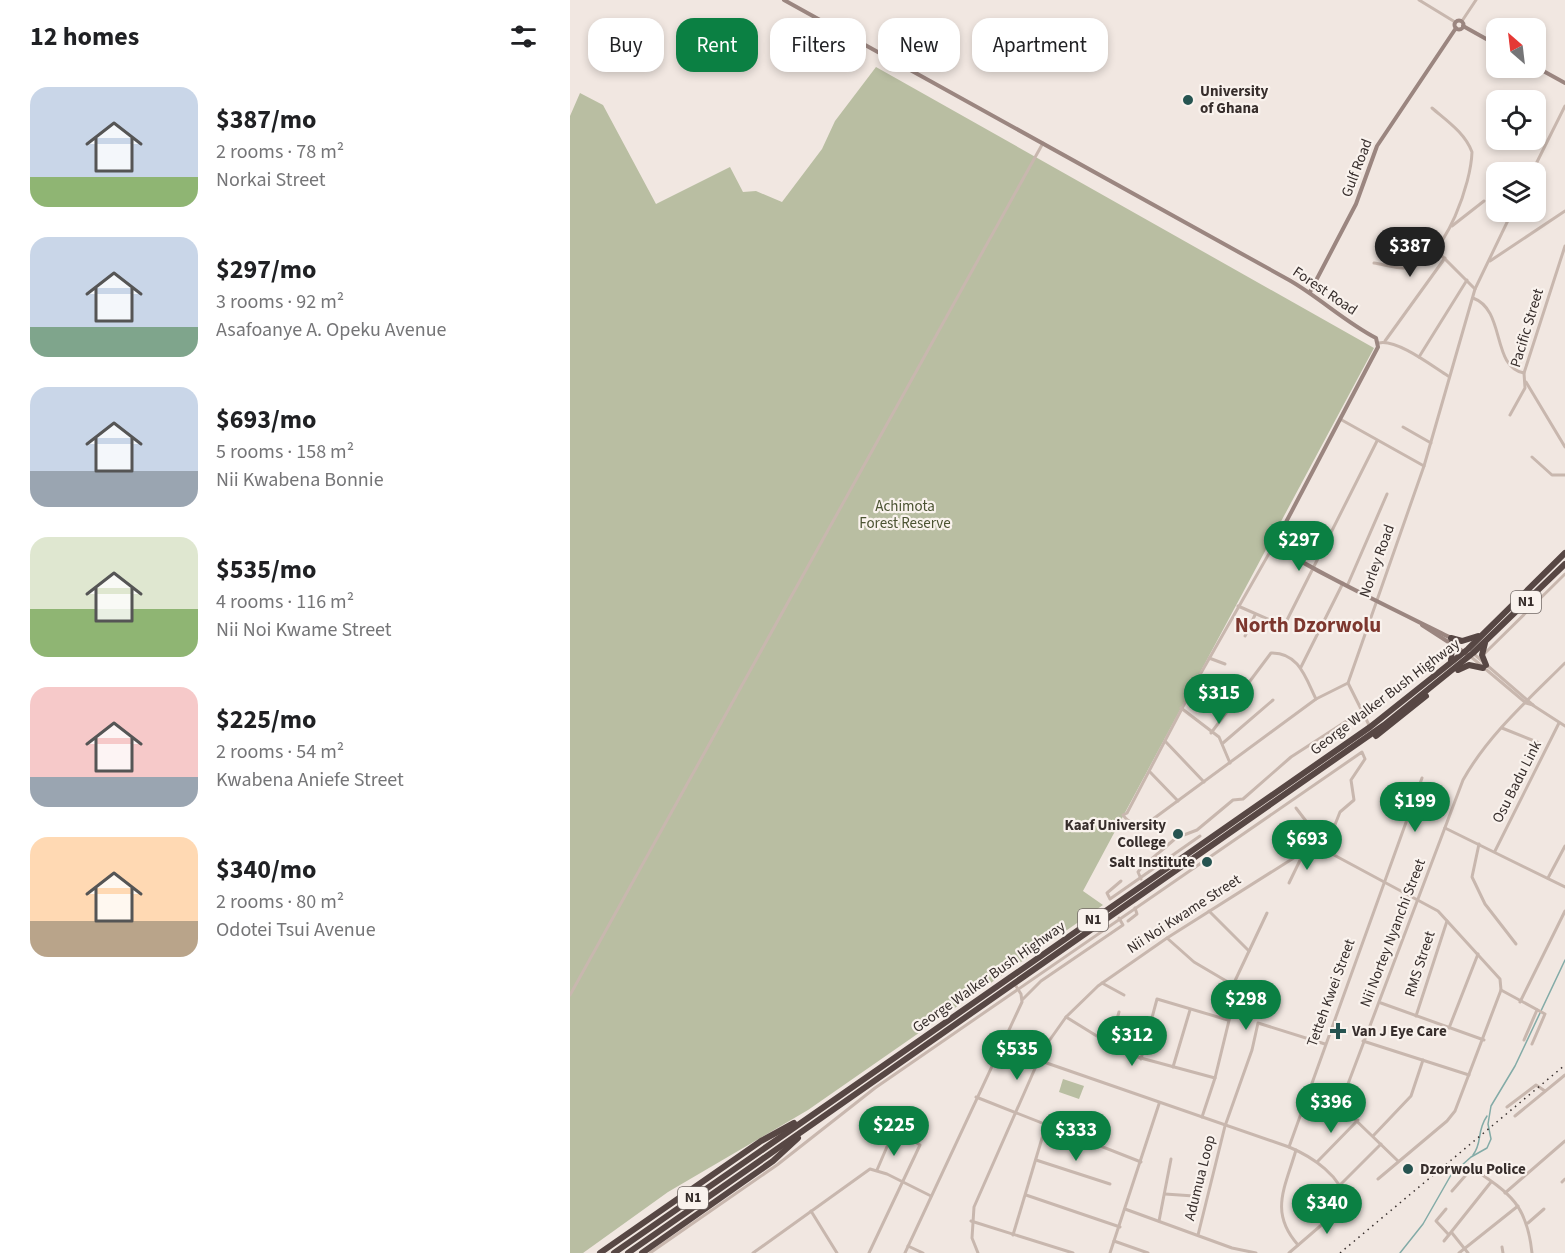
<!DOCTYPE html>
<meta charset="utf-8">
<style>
body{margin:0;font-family:"Source Sans 3",sans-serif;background:#f2f2f2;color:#202124;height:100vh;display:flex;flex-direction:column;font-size:22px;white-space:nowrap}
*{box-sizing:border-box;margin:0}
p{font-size:20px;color:#757577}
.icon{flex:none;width:33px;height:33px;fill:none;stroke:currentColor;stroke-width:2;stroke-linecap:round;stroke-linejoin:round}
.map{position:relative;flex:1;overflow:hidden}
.drawer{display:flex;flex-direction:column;background:#fff;width:570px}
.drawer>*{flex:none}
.hud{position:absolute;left:18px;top:18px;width:570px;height:54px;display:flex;gap:12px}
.needle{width:39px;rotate:332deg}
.buttons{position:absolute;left:916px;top:18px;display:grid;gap:12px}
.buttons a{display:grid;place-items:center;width:60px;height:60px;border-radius:12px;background:#fff;box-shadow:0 3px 9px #0003;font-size:30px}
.price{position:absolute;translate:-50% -51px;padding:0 14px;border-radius:21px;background:#0b8043;color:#fff;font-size:20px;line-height:39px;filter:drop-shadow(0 2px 3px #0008)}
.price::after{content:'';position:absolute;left:50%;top:36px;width:18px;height:14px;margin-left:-9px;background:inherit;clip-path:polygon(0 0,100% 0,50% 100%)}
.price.selected{background:#222;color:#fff}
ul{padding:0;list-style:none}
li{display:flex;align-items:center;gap:18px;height:150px;padding:0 30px}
li span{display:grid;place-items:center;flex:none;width:168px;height:120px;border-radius:18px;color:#555}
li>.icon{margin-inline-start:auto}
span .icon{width:72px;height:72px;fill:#fffc;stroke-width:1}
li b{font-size:26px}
h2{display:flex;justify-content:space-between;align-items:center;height:72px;padding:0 30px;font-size:26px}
.tag{padding:0 21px;border-radius:18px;background:#fff;box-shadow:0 3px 9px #0003;font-size:21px;line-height:54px}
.tag.selected{background:#0b8043;color:#fff}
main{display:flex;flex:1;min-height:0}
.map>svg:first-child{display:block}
.green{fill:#b9bea2}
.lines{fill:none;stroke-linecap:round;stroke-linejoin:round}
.stream{stroke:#83aba7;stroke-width:1.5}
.street{stroke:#c8b7ae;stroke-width:3}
.secondary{stroke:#9b8680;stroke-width:4}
.highway{stroke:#574744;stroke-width:6}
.rail{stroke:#372e2c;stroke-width:1.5;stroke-dasharray:1.5 4.5;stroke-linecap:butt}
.poi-dot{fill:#265451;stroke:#f9f2ed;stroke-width:2}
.labels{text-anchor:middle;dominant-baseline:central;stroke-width:4.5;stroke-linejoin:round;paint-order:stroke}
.shield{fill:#f9f2ed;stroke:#716966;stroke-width:1.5}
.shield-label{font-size:14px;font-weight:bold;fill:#372e2c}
.poi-label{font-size:15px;font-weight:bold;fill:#372e2c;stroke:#f9f2ed;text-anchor:start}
.street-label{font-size:15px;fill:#372e2c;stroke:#f9f2ed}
.park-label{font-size:15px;fill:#4b5332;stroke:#f9f2ed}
.district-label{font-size:21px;font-weight:bold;fill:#7d372e;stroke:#f9f2ed}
</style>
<main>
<section class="drawer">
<h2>12 homes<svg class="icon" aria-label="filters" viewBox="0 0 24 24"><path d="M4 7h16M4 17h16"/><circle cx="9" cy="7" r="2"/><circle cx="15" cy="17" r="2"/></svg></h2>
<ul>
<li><span style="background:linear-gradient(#c9d6e8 75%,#8fb573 0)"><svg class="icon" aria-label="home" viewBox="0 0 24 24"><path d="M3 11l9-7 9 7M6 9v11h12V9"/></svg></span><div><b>$387/mo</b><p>2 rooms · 78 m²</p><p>Norkai Street</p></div></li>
<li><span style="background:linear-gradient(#c9d6e8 75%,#7fa58c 0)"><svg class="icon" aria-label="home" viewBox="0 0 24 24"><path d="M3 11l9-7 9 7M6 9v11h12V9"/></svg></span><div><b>$297/mo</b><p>3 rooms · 92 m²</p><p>Asafoanye A. Opeku Avenue</p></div></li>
<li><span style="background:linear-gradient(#c9d6e8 70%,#9aa5b1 0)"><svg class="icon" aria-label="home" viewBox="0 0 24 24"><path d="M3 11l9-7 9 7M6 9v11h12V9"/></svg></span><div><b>$693/mo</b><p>5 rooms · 158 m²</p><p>Nii Kwabena Bonnie</p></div></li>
<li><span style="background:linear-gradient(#dfe7d0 60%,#8fb573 0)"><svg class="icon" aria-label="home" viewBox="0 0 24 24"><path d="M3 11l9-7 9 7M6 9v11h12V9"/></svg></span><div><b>$535/mo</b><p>4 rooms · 116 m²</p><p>Nii Noi Kwame Street</p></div></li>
<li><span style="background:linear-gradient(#f6c9c9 75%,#9aa5b1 0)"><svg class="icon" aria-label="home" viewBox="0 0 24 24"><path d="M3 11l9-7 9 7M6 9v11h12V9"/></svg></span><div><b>$225/mo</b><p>2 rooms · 54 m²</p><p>Kwabena Aniefe Street</p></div></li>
<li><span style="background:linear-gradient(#ffd9b3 70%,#b9a48a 0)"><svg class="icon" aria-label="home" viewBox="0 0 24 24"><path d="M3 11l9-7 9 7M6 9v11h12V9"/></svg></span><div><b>$340/mo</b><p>2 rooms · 80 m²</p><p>Odotei Tsui Avenue</p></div></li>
</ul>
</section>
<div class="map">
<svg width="995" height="1253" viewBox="0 0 995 1253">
<rect width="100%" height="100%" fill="#f1e7e1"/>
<g class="green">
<path d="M 306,67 L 804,348 L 513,891 L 533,905 L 238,1110 L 98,1192 L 13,1253 L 0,1253 L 0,116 L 10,93 L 33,105 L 86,204 L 160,167 L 173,192 L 186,191 L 212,202 L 252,149 L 265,121 Z"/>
<path d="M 493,1079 L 514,1086 L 509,1099 L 489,1092 Z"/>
</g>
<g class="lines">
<g class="stream">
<path d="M 903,1155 C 913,1142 906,1132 917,1116"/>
<path d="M 830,1253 L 853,1224 L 881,1175 L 901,1157 L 917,1148 L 921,1139 L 918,1124 L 921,1106 L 945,1066 L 995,960"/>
</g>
<g class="street">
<path d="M 849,0 L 885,22"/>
<path d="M 892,21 L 906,0"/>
<path d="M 962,172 L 995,106"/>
<path d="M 882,226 L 914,201"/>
<path d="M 866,250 L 905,289"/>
<path d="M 920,261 L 995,211"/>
<path d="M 804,263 C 817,265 832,271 845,266 C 877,253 901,184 902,152 C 895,133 877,121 862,108"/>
<path d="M 903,298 C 936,310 921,367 954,373"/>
<path d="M 815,341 L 875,258"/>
<path d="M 809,343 C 827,339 862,366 878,376"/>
<path d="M 849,357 L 897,280"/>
<path d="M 956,382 L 995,447"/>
<path d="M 940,415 L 955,388 L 954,373 L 995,246"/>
<path d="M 770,419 L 854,466"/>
<path d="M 833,427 L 861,443"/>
<path d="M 962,457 L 982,475 L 995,475"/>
<path d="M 705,543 L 627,680 L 557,813 L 553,815 C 559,824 569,826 579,822 L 746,699 L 778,683 L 854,466 L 905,289 L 942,212"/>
<path d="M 778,584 L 817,494"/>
<path d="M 668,606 L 714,626 L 807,441"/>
<path d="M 675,636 L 685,615"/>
<path d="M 904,654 L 964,706 L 995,726"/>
<path d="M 914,654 L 995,574"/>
<path d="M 900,656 L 956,703 L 963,705"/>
<path d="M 639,658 L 655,664"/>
<path d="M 731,667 L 773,583"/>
<path d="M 778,683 L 800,727"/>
<path d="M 611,708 L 649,737 L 660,763"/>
<path d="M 932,728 L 967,742"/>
<path d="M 641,733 L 701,653 C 729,652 736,679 746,699"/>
<path d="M 595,741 L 634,782"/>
<path d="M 653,743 L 703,700"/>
<path d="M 580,772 L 608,801"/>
<path d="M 726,808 L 749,838 L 748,847"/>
<path d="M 875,828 L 995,887"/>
<path d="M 909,844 L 902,877 L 915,904 L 946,944"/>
<path d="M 925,851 L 989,723"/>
<path d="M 978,878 L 995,846"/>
<path d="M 571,879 L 568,872 L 571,868 L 606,838 L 627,830 L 663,800 L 673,799 L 721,757 L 792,711"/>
<path d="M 551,881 L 537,893 L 540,899 L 630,836"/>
<path d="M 719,883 L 735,850"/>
<path d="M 639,911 L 679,951"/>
<path d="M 558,921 L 567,914 L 565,908"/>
<path d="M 597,938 L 624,962 L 663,985"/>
<path d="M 532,983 L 554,995"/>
<path d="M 931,990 L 975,1014 L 962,1044"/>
<path d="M 0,995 L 473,143"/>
<path d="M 453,999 L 471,981 L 553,925 L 549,918"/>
<path d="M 950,1002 L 995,911"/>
<path d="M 811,1003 L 914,1040"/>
<path d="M 846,1016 L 877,921"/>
<path d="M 496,1017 L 556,1054 L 645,1078"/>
<path d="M 879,1028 L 908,954"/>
<path d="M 954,1040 L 967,1010"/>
<path d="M 793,1041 L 899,1075"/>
<path d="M 540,1044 L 549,1012"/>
<path d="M 571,1059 L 587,999 L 658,1020"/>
<path d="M 468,1060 L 719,1147 C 743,1157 771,1176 777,1203 L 719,1253"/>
<path d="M 603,1067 L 620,1010"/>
<path d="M 741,1088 L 770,1105 L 828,1161"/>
<path d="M 406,1097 L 571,1162"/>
<path d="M 770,1105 L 893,780 C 918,735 959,699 995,663"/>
<path d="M 937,1107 L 966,1085 L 975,1091"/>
<path d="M 945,1116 L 995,1075"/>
<path d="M 632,1117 L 645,1078 L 665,996 L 663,985 L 697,913"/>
<path d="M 803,1136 L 841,1096 L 853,1060"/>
<path d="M 719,1147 L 852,778"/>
<path d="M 726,1150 C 715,1188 699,1212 728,1245"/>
<path d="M 466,1160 L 540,1184"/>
<path d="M 748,1161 L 788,1120"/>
<path d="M 307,1170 L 322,1135"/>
<path d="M 992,1182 L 995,1179"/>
<path d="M 768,1187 L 811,1144"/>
<path d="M 882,1191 L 902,1168 C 941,1194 957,1205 962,1253"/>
<path d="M 935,1193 L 995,1141"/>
<path d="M 595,1194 L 624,1196"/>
<path d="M 456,1195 L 550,1227"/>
<path d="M 555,1209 L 662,1248 L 686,1253"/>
<path d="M 876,1209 L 866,1221 L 879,1235"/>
<path d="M 241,1211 L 267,1253"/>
<path d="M 401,1221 L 503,1253"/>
<path d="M 589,1221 L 601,1159"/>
<path d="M 958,1223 L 974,1209"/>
<path d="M 882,1233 L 898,1253"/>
<path d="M 443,1235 L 476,1125"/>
<path d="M 628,1235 L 655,1126 L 682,1050 L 688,1023 L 755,1044"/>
<path d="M 544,1241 L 578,1253"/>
<path d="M 874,1241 L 921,1182"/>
<path d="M 338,1246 L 353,1253"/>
<path d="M 932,1247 L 933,1253"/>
<path d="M 80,1253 L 207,1165 L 305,1088 L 792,752 L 795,759 L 781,780 L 784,800 L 770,812 L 755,850"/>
<path d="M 183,1253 L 300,1169 L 317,1174 L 361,1196"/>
<path d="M 299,1253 L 350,1145 L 337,1137"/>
<path d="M 335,1253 L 452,1002 L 451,994 L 444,983"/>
<path d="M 408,1253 L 402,1238 L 404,1207 L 474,1048 L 496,1017 L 528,986 L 597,938 L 741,847 L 751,848 L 868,911 L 930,979 L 931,990 L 885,1111 L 877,1121 L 808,1179"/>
<path d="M 540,1253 L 589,1104"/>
<path d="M 889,1253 L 948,1206"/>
</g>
<g class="secondary">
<path d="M 214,0 L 719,280 C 749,297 775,322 806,338 L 808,347 L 705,543 C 712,557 856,625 881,638"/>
<circle cx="889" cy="25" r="4.5"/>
<path d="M 893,26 L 927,45"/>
<path d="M 966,67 L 995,83"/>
<path d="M 740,292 L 786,204 L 807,146 L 886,28"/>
<path d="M 852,625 L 900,656"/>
</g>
<g class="highway">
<path d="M 881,638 L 892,641 L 908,636"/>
<path d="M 915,643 L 912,655 L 916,665"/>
<path d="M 881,661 L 882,643"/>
<path d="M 888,670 L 899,665 L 913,668"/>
<path d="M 806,736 L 856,696"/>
<path d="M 30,1253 L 191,1141 L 224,1123"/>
<path d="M 44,1253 L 800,727 L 898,649 L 995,553"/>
<path d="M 58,1253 L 814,725 L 903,653 L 995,564"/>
<path d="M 72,1253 L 203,1161 L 228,1138"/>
</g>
<path class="rail" d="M 770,1253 L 995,1065"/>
</g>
<g class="poi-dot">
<circle cx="618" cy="100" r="6"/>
<circle cx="608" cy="834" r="6"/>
<circle cx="637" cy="862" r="6"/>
<path d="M765 1022h6v6h6v6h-6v6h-6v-6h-6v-6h6z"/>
<circle cx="838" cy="1169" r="6"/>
</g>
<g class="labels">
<g class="shield">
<rect x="941" y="591" width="30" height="22" rx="4.5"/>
<rect x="508" y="909" width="30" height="22" rx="4.5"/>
<rect x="108" y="1187" width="30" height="22" rx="4.5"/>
</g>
<g class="shield-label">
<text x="956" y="602">N1</text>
<text x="523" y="920">N1</text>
<text x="123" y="1198">N1</text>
</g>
<g class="poi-label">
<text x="630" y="91">University<tspan x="630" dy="17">of Ghana</tspan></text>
<text x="596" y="825" text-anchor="end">Kaaf University<tspan x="596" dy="17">College</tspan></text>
<text x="625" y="862" text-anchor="end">Salt Institute</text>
<text x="782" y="1031">Van J Eye Care</text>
<text x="850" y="1169">Dzorwolu Police</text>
</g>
<g class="street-label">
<text transform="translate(787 168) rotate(-69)">Gulf Road</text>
<text transform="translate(755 291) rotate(34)">Forest Road</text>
<text transform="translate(957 328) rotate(-73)">Pacific Street</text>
<text transform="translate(807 561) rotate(-70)">Norley Road</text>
<text transform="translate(815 697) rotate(-37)">George Walker Bush Highway</text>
<text transform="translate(947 782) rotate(-63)">Osu Badu Link</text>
<text transform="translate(614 914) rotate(-33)">Nii Noi Kwame Street</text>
<text transform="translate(823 933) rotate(-69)">Nii Nortey Nyanchi Street</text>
<text transform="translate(850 964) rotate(-72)">RMS Street</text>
<text transform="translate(419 977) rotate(-35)">George Walker Bush Highway</text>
<text transform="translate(761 993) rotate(-70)">Tetteh Kwei Street</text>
<text transform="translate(630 1178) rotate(-76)">Adumua Loop</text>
</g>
<g class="park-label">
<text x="335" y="506">Achimota<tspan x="335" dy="17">Forest Reserve</tspan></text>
</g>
<g class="district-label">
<text x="738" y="625">North Dzorwolu</text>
</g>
</g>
</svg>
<div class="buttons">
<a><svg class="needle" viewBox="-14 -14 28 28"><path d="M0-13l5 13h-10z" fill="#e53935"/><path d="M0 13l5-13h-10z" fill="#757577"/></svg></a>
<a><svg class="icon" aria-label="locate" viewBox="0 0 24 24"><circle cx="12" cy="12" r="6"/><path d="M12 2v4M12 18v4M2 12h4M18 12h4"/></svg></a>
<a><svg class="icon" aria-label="layers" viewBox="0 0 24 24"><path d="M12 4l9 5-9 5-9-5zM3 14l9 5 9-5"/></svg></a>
</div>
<b class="price selected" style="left:840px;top:278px">$387</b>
<b class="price" style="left:729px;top:572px">$297</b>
<b class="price" style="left:649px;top:725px">$315</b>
<b class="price" style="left:845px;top:833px">$199</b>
<b class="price" style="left:737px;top:871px">$693</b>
<b class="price" style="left:676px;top:1031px">$298</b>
<b class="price" style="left:562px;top:1067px">$312</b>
<b class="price" style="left:447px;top:1081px">$535</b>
<b class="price" style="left:761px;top:1134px">$396</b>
<b class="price" style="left:324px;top:1157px">$225</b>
<b class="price" style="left:506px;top:1162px">$333</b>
<b class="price" style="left:757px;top:1235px">$340</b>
<div class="hud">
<a class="tag">Buy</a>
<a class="tag selected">Rent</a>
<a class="tag">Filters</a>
<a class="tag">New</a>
<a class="tag">Apartment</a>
</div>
</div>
</main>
